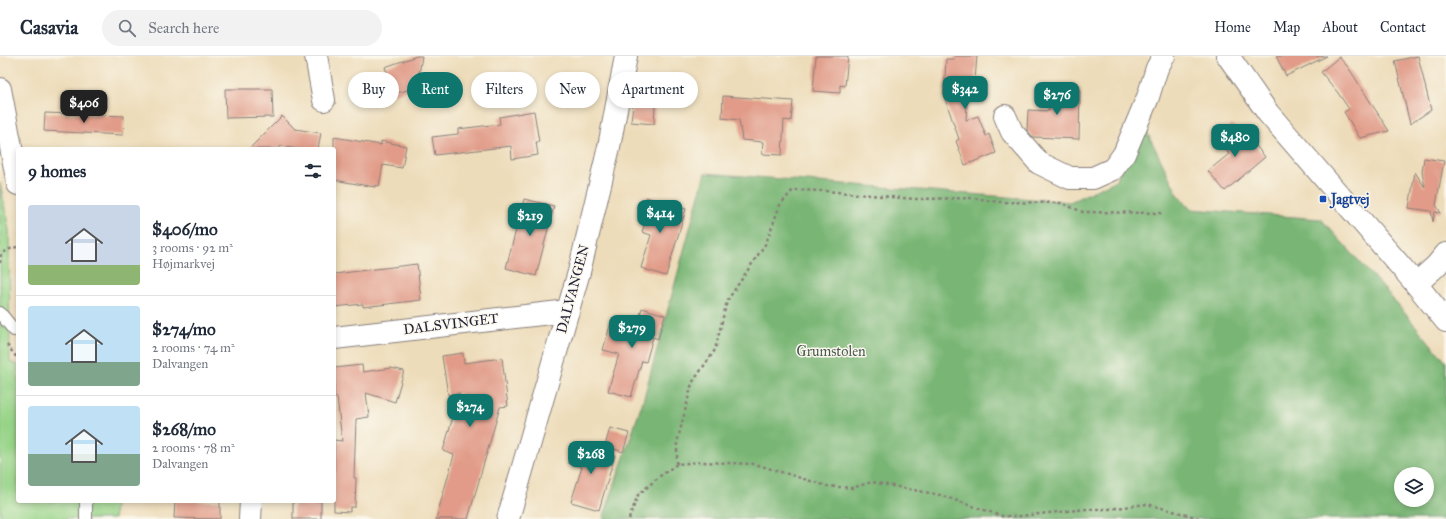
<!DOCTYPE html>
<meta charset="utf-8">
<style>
body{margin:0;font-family:"IM FELL Great Primer",serif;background:#f2f2f3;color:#1f2937;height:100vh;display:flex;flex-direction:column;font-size:15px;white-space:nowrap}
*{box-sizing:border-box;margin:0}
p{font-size:13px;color:#747a83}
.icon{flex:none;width:22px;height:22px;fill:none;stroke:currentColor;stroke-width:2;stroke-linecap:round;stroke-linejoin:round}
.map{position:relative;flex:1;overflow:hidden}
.panel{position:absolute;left:16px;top:91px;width:320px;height:356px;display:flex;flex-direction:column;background:#fff;border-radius:4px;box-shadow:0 2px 6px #0003}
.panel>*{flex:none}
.banner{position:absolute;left:348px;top:16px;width:380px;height:36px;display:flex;gap:8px}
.buttons{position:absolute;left:1394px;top:411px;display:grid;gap:8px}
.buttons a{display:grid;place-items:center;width:40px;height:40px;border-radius:50%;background:#fff;box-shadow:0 2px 6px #0003;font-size:20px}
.price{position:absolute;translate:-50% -34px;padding:0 9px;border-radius:8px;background:#0f766e;color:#fff;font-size:13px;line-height:26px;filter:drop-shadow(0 1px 2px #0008)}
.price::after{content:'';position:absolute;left:50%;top:24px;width:12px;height:9px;margin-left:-6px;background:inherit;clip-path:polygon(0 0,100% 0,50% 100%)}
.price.current{background:#222;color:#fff}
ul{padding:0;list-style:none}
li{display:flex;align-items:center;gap:12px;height:100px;padding:0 12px}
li+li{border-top:1px solid #e0e1e3}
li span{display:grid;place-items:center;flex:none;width:112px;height:80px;border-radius:4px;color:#555}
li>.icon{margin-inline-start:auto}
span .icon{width:48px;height:48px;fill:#fffc;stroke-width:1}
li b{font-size:17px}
h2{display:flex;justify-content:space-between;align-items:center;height:48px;padding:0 12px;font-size:17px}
.tag{padding:0 14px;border-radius:18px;background:#fff;box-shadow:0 2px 6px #0003;font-size:14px;line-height:36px}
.tag.current{background:#0f766e;color:#fff}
header{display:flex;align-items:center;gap:24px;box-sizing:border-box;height:56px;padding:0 20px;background:#fff;border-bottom:1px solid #e0e1e3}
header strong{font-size:19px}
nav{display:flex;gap:22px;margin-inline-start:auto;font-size:14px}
.search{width:280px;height:36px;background:#f2f2f3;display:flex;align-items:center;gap:10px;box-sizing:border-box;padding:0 14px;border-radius:22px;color:#747a83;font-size:15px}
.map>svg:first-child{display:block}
.green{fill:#97d488;stroke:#5c7b62}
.forest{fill:#79b674;stroke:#4e6c58;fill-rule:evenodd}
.building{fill:#e19b88}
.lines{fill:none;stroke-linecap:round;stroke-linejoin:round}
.lane-casing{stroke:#887f7a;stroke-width:14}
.street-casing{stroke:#887f7a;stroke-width:24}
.secondary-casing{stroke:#887f7a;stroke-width:24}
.path{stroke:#887f7a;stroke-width:2.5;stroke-dasharray:3 3;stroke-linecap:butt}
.lane{stroke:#fff;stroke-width:12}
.street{stroke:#fff;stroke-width:22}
.secondary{stroke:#fff;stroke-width:22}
.transit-dot{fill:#1a4fb4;stroke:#fbf7ec;stroke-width:1.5}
.labels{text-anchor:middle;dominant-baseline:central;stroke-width:3;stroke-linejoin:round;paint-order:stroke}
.transit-label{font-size:14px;font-weight:bold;fill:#164399;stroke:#fbf7ec;text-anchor:start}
.street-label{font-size:14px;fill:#22223b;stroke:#fbf7ec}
.park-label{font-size:14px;fill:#455752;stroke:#fbf7ec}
</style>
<header>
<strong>Casavia</strong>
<div class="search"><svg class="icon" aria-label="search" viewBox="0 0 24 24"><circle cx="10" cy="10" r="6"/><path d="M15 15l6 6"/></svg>Search here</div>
<nav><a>Home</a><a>Map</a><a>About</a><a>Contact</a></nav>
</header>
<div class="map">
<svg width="1446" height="463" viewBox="0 0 1446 463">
<rect width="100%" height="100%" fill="#fbf7ec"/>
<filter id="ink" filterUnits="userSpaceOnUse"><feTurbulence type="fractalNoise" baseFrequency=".025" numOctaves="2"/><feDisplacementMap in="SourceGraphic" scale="8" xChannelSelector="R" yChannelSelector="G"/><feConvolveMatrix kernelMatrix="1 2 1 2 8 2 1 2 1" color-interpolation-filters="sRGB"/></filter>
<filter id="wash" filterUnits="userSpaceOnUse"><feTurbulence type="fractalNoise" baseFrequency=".012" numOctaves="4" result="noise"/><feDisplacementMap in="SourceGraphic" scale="16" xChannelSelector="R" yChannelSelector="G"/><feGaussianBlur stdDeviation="0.9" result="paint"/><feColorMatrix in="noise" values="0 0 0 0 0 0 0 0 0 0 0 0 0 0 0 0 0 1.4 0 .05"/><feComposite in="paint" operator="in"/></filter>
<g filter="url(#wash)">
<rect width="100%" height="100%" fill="#eddcb9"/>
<path class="green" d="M 0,127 L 9,174 L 10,306 L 18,309 L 18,445 L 115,445 L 114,463 L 0,463 Z"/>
<path class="forest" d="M 1144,70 L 1177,137 L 1190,153 L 1321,163 L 1386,235 L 1446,306 L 1446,463 L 603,463 L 643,345 L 705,117 L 1070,146 L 1115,125 ZM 1401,418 L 1427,418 L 1427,444 L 1401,444 Z"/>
<g id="blocks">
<g class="building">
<path d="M 417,0 L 422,0 L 417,31 L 394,38 L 385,11 Z"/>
<path d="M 816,0 L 848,0 L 845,30 L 840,29 L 840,37 L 813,35 Z"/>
<path d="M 955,0 L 977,0 L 975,24 L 968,30 L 966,64 L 978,60 L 986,80 L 989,78 L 996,97 L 965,109 L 956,85 L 959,83 L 944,40 L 946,3 L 954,3 Z"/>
<path d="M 1276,0 L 1327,0 L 1286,20 Z"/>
<path d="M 1418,0 L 1431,54 L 1410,68 L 1395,5 Z"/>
<path d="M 1339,1 L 1348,11 L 1389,75 L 1360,82 L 1344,56 L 1349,53 L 1338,37 L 1321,16 Z"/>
<path d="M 1050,31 L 1080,33 L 1079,83 L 1033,81 L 1027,74 L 1028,54 L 1049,55 Z"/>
<path d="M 225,33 L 272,33 L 273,61 L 226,62 Z"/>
<path d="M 723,40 L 793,45 L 791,65 L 784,64 L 782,99 L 762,98 L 763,86 L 742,84 L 739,64 L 722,62 Z"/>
<path d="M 633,48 L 655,50 L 654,68 L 631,66 Z"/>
<path d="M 534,55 L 539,86 L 536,86 L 538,99 L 512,103 L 511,90 L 435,99 L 432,81 L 458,78 L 458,73 L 500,68 L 499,61 Z"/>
<path d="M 45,57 L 124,60 L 123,79 L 44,75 Z"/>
<path d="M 282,60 L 295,73 L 321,77 L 318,93 L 297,93 L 281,90 L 278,93 L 249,93 Z"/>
<path d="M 1232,68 L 1245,84 L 1249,81 L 1265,101 L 1225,135 L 1208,115 L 1229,98 L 1216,82 Z"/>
<path d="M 334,81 L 381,89 L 381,85 L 406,90 L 402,112 L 383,109 L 379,130 L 375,129 L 375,131 L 334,124 Z"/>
<path d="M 1424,102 L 1444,105 L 1436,149 L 1441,157 L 1435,156 L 1433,166 L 1431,155 L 1409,152 L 1415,116 L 1425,132 L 1422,116 Z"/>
<path d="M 646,141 L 686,153 L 666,220 L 641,212 L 651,179 L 642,176 L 645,167 L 638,165 Z"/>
<path d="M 524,143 L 554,150 L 536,220 L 506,212 Z"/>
<path d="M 417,208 L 421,244 L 363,251 L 363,248 L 334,251 L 334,218 Z"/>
<path d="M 642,252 L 665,259 L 658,283 L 653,281 L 646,306 L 642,305 L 631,341 L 608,335 L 619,298 L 603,294 L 611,266 L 636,274 Z"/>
<path d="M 463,297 L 464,307 L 502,302 L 508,350 L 500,351 L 468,463 L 436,463 L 454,399 L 443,395 L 460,337 L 448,339 L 442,300 Z"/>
<path d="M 362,309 L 363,316 L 391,312 L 404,315 L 395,346 L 366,337 L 369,361 L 356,363 L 354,422 L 356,422 L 355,451 L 350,451 L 350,456 L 334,455 L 334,384 L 342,385 L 337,341 L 334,341 L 334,312 Z"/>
<path d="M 610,372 L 629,377 L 623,396 L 605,390 Z"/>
<path d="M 575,387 L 615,399 L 599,454 L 571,446 L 582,411 L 568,407 Z"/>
<path d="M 175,445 L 220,445 L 220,463 L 174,462 Z"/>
<rect x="293" y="445" width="28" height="18"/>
</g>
</g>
</g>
<g filter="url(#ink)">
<use href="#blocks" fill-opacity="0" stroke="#887f7a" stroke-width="1"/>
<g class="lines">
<defs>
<g id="lane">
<path d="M 0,257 L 14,274"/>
<path d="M 86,445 L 86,463"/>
</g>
<g id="street">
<path d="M 316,0 L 324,44"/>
<path d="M 0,33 L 18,128"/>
<path d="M 1005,60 L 1012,76 L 1039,107 L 1070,122 L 1093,122 L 1113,113 L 1124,98 L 1148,41 L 1157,12 L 1164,0"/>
<path d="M 1416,228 L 1436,210 L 1446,198"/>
<path d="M 334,282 L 568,255"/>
<path d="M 250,463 L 251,445"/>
<path d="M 508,463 L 579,216 L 609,91 L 626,0"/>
</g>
<path id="secondary" d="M 1228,0 L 1268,57 L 1416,228 L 1446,265"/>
</defs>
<use href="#lane" class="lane-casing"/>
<use href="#street" class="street-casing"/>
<use href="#secondary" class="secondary-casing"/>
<g class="path">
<path d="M 0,207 L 1,198 L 12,192 L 18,191"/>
<path d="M 7,289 L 18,303"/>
<path d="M 677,408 L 677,387 L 692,327 L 715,294 L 727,245 L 766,187 L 780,149 L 793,134 L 826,135 L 914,143 L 975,142 L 998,146 L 1061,147 L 1083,156 L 1163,157"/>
<path d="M 629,463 L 638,439 L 660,420 L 677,408 L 702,406 L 755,408 L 827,430 L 852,432 L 872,426 L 940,439 L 1002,460 L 1020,460 L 1087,453 L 1109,453 L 1147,448 L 1203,463"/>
</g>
<use href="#lane" class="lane"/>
<use href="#street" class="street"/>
<use href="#secondary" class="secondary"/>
</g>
</g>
<rect class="transit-dot" x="1319" y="139" width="8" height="8" rx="2"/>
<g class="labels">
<g class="transit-label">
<text x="1331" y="143">Jagtvej</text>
</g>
<g class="street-label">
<text transform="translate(573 233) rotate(-75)">DALVANGEN</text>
<text transform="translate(451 268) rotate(-7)">DALSVINGET</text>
</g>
<g class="park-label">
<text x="831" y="295">Grumstolen</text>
</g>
</g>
</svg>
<div class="buttons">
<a><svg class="icon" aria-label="layers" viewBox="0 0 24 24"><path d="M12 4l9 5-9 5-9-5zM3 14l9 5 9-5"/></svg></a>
</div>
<b class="price" style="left:965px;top:54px">$342</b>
<b class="price" style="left:1057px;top:60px">$276</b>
<b class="price current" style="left:84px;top:68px">$406</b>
<b class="price" style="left:1235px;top:102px">$480</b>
<b class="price" style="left:660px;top:178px">$414</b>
<b class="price" style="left:530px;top:181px">$219</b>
<b class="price" style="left:632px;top:293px">$279</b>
<b class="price" style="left:470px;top:372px">$274</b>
<b class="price" style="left:591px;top:419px">$268</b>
<div class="banner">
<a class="tag">Buy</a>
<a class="tag current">Rent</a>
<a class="tag">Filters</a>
<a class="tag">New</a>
<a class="tag">Apartment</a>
</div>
<section class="panel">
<h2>9 homes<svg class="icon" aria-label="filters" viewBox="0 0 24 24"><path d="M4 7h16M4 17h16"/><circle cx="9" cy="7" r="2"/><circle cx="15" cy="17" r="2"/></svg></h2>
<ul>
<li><span style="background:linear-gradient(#c9d6e8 75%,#8fb573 0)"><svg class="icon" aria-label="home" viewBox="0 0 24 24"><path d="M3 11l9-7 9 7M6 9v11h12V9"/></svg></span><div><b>$406/mo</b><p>3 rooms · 92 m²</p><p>Højmarkvej</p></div></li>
<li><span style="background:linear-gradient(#bfe0f5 70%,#7fa58c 0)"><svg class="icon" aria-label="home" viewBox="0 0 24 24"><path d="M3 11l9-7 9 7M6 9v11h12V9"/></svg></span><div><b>$274/mo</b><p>2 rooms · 74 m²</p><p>Dalvangen</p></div></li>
<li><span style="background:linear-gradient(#bfe0f5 60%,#7fa58c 0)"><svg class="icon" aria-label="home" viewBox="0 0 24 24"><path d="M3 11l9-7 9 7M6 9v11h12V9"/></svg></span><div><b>$268/mo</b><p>2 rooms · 78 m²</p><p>Dalvangen</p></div></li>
</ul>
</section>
</div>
